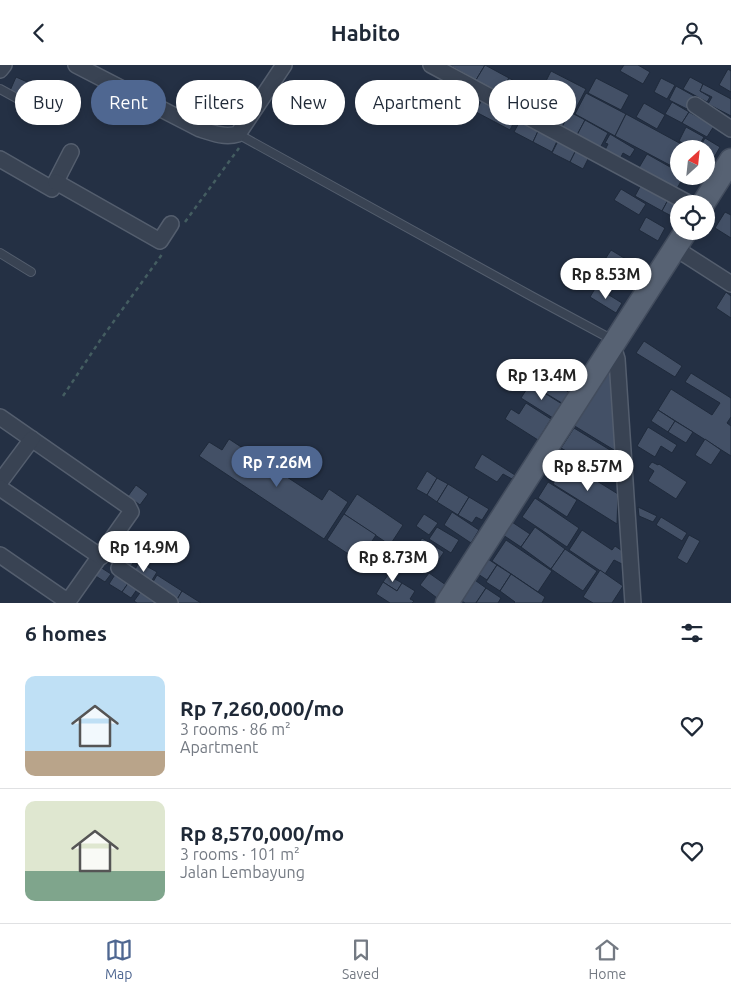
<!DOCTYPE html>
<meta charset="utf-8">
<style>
body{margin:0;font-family:Ubuntu,sans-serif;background:#f6f6f7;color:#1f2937;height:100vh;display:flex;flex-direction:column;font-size:19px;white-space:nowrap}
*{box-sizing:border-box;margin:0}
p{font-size:16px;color:#747a83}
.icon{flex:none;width:28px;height:28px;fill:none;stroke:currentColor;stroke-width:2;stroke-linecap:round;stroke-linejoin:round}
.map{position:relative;height:538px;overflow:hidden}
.sheet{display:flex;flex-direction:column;background:#fff;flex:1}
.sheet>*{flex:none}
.hud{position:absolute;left:15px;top:15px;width:701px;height:45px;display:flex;gap:10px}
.needle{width:32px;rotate:27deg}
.controls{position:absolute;left:670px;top:75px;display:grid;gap:10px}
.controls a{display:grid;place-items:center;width:45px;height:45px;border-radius:50%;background:#fff;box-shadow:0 2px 8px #0003;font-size:25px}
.price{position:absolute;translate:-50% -42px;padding:0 11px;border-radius:18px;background:#fff;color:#222;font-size:16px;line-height:32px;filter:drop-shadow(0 1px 2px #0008)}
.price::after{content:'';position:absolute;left:50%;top:30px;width:15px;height:11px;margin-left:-8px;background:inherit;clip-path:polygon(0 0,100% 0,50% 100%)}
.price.current{background:#4f6791;color:#fff}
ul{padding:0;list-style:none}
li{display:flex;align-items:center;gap:15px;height:125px;padding:0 25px}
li+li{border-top:1px solid #e0e1e3}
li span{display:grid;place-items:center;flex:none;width:140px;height:100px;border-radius:10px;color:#555}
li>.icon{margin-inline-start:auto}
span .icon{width:60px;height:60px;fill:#fffc;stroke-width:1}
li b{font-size:21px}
h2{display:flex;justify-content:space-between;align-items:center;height:60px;padding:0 25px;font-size:21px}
.pill{padding:0 18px;border-radius:22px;background:#fff;box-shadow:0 2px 8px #0003;font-size:18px;line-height:45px}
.pill.current{background:#4f6791;color:#fff}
header{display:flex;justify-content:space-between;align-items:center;height:65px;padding:0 25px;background:#fff;font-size:22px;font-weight:600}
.dock{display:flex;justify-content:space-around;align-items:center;height:70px;border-top:1px solid #e0e1e3;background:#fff;font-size:14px;color:#747a83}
.dock a{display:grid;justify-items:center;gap:2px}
.dock .current{color:#4f6791}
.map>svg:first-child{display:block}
.building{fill:#435066;stroke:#1f2a3b}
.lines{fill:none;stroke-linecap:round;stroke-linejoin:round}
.service-casing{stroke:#545e6e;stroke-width:10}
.minor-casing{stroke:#545e6e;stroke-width:18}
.primary-casing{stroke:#424c5d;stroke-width:25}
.path{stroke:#445d61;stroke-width:2.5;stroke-dasharray:4 4;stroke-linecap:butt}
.service{stroke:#394353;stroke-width:8}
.minor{stroke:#394353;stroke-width:15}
.primary{stroke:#576273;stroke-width:22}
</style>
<header><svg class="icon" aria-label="back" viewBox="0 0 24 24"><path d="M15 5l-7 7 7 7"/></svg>Habito<svg class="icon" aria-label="person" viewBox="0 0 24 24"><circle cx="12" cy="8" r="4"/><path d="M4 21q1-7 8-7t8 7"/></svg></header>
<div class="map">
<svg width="731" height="538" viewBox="0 0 731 538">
<rect width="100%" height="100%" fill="#243044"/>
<g class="building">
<path d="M 449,0 L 485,0 L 476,15 Z"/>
<path d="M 485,0 L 509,13 L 500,28 L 476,15 Z"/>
<path d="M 624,0 L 638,0 L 650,7 L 643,19 L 620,6 Z"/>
<path d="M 728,4 L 731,6 L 731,27 L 719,20 Z"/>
<path d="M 551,6 L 586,24 L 574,47 L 545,32 L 551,21 L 545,18 Z"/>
<path d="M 445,10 L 465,20 L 456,36 L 437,26 Z"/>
<path d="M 16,12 L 41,23 L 34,39 L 9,28 Z"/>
<path d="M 690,12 L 703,19 L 700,26 L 710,32 L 707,37 L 683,24 Z"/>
<path d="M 509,13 L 534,27 L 526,42 L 500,28 Z"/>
<path d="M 596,13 L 629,30 L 621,45 L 588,28 Z"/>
<path d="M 661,13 L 675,20 L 667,34 L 654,27 Z"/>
<path d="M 703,19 L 731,34 L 731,51 L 708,39 L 712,32 L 700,26 Z"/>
<path d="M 676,21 L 694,31 L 687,44 L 669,35 Z"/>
<path d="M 534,27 L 547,34 L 538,49 L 526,42 Z"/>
<path d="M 586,28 L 626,49 L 615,71 L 575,49 Z"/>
<path d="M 484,30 L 513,46 L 508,54 L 514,57 L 510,65 L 476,47 Z"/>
<path d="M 547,34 L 558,40 L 549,55 L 538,49 Z"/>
<path d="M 672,37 L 689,47 L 682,58 L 665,49 Z"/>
<path d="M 644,38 L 665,50 L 657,64 L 636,52 Z"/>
<path d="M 558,40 L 570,47 L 562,62 L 549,55 Z"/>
<path d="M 570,47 L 585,55 L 577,70 L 562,62 Z"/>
<path d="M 689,47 L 714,61 L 707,72 L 682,58 Z"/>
<path d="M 626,49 L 683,80 L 682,84 L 679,84 L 677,93 L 679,94 L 679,105 L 615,71 Z"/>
<path d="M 521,54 L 539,64 L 533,77 L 514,67 Z"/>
<path d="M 585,55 L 608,68 L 600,83 L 577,70 Z"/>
<path d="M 686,62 L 704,72 L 697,84 L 693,84 L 679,76 Z"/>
<path d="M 539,64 L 558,74 L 552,87 L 533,77 Z"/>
<path d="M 610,69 L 635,84 L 630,92 L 623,88 L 619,96 L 604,87 L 608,79 L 605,78 Z"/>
<path d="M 560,72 L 578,81 L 570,97 L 552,88 Z"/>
<path d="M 705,73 L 720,82 L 712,96 L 706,93 L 706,84 L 699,84 Z"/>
<path d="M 578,81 L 591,88 L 583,104 L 570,97 Z"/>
<path d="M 647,89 L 679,107 L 679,111 L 684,111 L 675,127 L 637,106 Z"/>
<path d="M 642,118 L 669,133 L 662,146 L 635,131 Z"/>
<path d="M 621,124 L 646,139 L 639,150 L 614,135 Z"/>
<path d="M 669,133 L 679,139 L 679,155 L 662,146 Z"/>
<path d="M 725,147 L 731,150 L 731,173 L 715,163 Z"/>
<path d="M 646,152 L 665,163 L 658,176 L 639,165 Z"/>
<path d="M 611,185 L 634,199 L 622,217 L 610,209 L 607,213 L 597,207 Z"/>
<path d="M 596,222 L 622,238 L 616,248 L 590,232 Z"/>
<path d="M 726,227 L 731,231 L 731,253 L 716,243 Z"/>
<path d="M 644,276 L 682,301 L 675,312 L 636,288 Z"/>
<path d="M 526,301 L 572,329 L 565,340 L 519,312 Z"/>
<path d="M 606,306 L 610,308 L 618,381 L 614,385 L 573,360 Z"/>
<path d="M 691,308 L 731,333 L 731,352 L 727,358 L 731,361 L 731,391 L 658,345 L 671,324 L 712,350 L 720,338 L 685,317 Z"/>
<path d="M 530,319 L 562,339 L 553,353 L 521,333 Z"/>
<path d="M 526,338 L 551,354 L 538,375 L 505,354 L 511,344 L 519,349 Z"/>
<path d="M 658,345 L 675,356 L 668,367 L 651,356 Z"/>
<path d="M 675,356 L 693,367 L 686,378 L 668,367 Z"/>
<path d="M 648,362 L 677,380 L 672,388 L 661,381 L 655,392 L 637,381 Z"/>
<path d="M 574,363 L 615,388 L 603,408 L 561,383 Z"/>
<path d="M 229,374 L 322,435 L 329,424 L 348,437 L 324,474 L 199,391 L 209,377 L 222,385 Z"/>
<path d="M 705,374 L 721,385 L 711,400 L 695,390 Z"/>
<path d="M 568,387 L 588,399 L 584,407 L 564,395 Z"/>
<path d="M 482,389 L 515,410 L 512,414 L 503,409 L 497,417 L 474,403 Z"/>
<path d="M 566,397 L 618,429 L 617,459 L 553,419 Z"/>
<path d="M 652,397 L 658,400 L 659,399 L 687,417 L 676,434 L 648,416 L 654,406 L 648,402 Z"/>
<path d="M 427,406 L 437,413 L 427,430 L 416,424 Z"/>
<path d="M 437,413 L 448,419 L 437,437 L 427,430 Z"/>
<path d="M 548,417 L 577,435 L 567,452 L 538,433 Z"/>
<path d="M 448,419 L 469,432 L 458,450 L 437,437 Z"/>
<path d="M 136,420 L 148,429 L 140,440 L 128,431 Z"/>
<path d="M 357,429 L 403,460 L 390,480 L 344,449 Z"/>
<path d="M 469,432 L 489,444 L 482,455 L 476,452 L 472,458 L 458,450 Z"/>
<path d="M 535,433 L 579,463 L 567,482 L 522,452 Z"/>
<path d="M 638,442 L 657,451 L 653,457 L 639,451 Z"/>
<path d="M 452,447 L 479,465 L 471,478 L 444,460 Z"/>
<path d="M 344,449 L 376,470 L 359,496 L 327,475 Z"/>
<path d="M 424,449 L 438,458 L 429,470 L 416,461 Z"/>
<path d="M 661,452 L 687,468 L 682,476 L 656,460 Z"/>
<path d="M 512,457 L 530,469 L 521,482 L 503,470 Z"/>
<path d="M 437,462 L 459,475 L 451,488 L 429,474 Z"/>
<path d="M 535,462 L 565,484 L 551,504 L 521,482 Z"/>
<path d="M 582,465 L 612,485 L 615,481 L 628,490 L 622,499 L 614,495 L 605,509 L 569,485 Z"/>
<path d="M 689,470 L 700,476 L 687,499 L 677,493 Z"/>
<path d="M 422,473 L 444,487 L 438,496 L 416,482 Z"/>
<path d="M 506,475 L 552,506 L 538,527 L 492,496 Z"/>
<path d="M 117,483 L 135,495 L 127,507 L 119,497 L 111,492 Z"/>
<path d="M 565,484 L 597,506 L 583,526 L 551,504 Z"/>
<path d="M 488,494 L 497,500 L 487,515 L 478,509 Z"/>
<path d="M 139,497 L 157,507 L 149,520 L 132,510 Z"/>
<path d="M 97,500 L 111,509 L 105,517 L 91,508 Z"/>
<path d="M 497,500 L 511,509 L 500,526 L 486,517 Z"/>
<path d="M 600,505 L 623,521 L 612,538 L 593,538 L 583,532 Z"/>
<path d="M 116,508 L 129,517 L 122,527 L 109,519 Z"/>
<path d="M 429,508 L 446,520 L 437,533 L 420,520 Z"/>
<path d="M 511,509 L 545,532 L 542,538 L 514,538 L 515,537 L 500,526 Z"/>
<path d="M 157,510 L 182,526 L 175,538 L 150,522 Z"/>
<path d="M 388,510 L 402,518 L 397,526 L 383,517 Z"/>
<path d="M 472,513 L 486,523 L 476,538 L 465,538 L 458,534 Z"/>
<path d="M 129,517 L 138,523 L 131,533 L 122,527 Z"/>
<path d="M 383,517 L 397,526 L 402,518 L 415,526 L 410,534 L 414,536 L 412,538 L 390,538 L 376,529 Z"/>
<path d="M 486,523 L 501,533 L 498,538 L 476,538 Z"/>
<path d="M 142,525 L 163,538 L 137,538 L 134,536 Z"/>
<path d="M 182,526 L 201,538 L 175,538 Z"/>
</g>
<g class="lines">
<defs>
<g id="service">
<path d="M 0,24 L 31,41"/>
<path d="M 238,69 L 533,232 L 613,275"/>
<path d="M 0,188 L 31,207"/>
</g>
<g id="minor">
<path d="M 76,0 L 200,64 C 212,68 225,73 238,69 L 284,0"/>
<path d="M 431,0 L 690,139"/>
<path d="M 0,5 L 4,0"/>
<path d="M 695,40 L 731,64"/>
<path d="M 0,94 L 52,124 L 71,87"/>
<path d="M 56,117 L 160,176 L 171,159"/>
<path d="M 675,183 L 731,219"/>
<path d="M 613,281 L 617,294 L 633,538"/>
<path d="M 0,352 L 128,441 L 131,447 L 69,535 L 61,532 L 0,490"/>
<path d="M 0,417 L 32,374"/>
<path d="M 0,423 L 101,492"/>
<path d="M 119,503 L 170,538"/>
</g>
<g id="primary">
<path d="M 703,139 L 731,95"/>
<path d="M 447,538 L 686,166"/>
</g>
</defs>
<use href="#service" class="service-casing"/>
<use href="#minor" class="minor-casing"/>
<use href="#primary" class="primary-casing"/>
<g class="path">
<path d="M 185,157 L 239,83"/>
<path d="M 63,331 L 101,274 L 163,188"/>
</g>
<use href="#service" class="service"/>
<use href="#minor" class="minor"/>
<use href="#primary" class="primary"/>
</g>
</svg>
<div class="controls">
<a><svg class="needle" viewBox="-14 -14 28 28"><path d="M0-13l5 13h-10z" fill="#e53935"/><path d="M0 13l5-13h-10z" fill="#747a83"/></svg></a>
<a><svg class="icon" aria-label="locate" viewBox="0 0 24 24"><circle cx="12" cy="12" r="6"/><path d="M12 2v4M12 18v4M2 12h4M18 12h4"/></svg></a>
</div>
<b class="price" style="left:606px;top:235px">Rp 8.53M</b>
<b class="price" style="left:542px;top:336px">Rp 13.4M</b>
<b class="price current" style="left:277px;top:423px">Rp 7.26M</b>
<b class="price" style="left:588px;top:427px">Rp 8.57M</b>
<b class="price" style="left:144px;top:508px">Rp 14.9M</b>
<b class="price" style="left:393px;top:518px">Rp 8.73M</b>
<div class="hud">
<a class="pill">Buy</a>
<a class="pill current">Rent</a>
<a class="pill">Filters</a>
<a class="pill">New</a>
<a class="pill">Apartment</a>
<a class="pill">House</a>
</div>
</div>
<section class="sheet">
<h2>6 homes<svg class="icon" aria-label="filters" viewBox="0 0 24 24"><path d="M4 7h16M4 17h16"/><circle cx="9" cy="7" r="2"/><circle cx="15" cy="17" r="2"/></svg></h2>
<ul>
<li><span style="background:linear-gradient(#bfe0f5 75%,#b9a48a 0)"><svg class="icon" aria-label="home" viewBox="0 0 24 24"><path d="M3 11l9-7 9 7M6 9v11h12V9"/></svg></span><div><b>Rp 7,260,000/mo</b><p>3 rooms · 86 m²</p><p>Apartment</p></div><svg class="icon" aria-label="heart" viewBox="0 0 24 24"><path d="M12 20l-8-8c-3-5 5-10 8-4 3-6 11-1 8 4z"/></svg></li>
<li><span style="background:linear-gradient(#dfe7d0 70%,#7fa58c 0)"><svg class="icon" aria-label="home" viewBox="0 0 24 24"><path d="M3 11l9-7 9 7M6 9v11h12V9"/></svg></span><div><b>Rp 8,570,000/mo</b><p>3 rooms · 101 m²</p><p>Jalan Lembayung</p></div><svg class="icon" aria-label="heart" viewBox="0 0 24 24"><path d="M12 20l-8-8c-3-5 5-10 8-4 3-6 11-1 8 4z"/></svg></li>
</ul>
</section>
<nav class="dock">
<a class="current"><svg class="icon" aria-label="map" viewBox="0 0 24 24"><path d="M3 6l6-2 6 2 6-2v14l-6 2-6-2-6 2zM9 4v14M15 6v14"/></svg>Map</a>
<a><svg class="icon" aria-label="saved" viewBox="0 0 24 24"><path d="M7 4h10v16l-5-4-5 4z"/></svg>Saved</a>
<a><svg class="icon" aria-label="home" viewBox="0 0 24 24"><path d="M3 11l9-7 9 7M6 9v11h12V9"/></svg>Home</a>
</nav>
